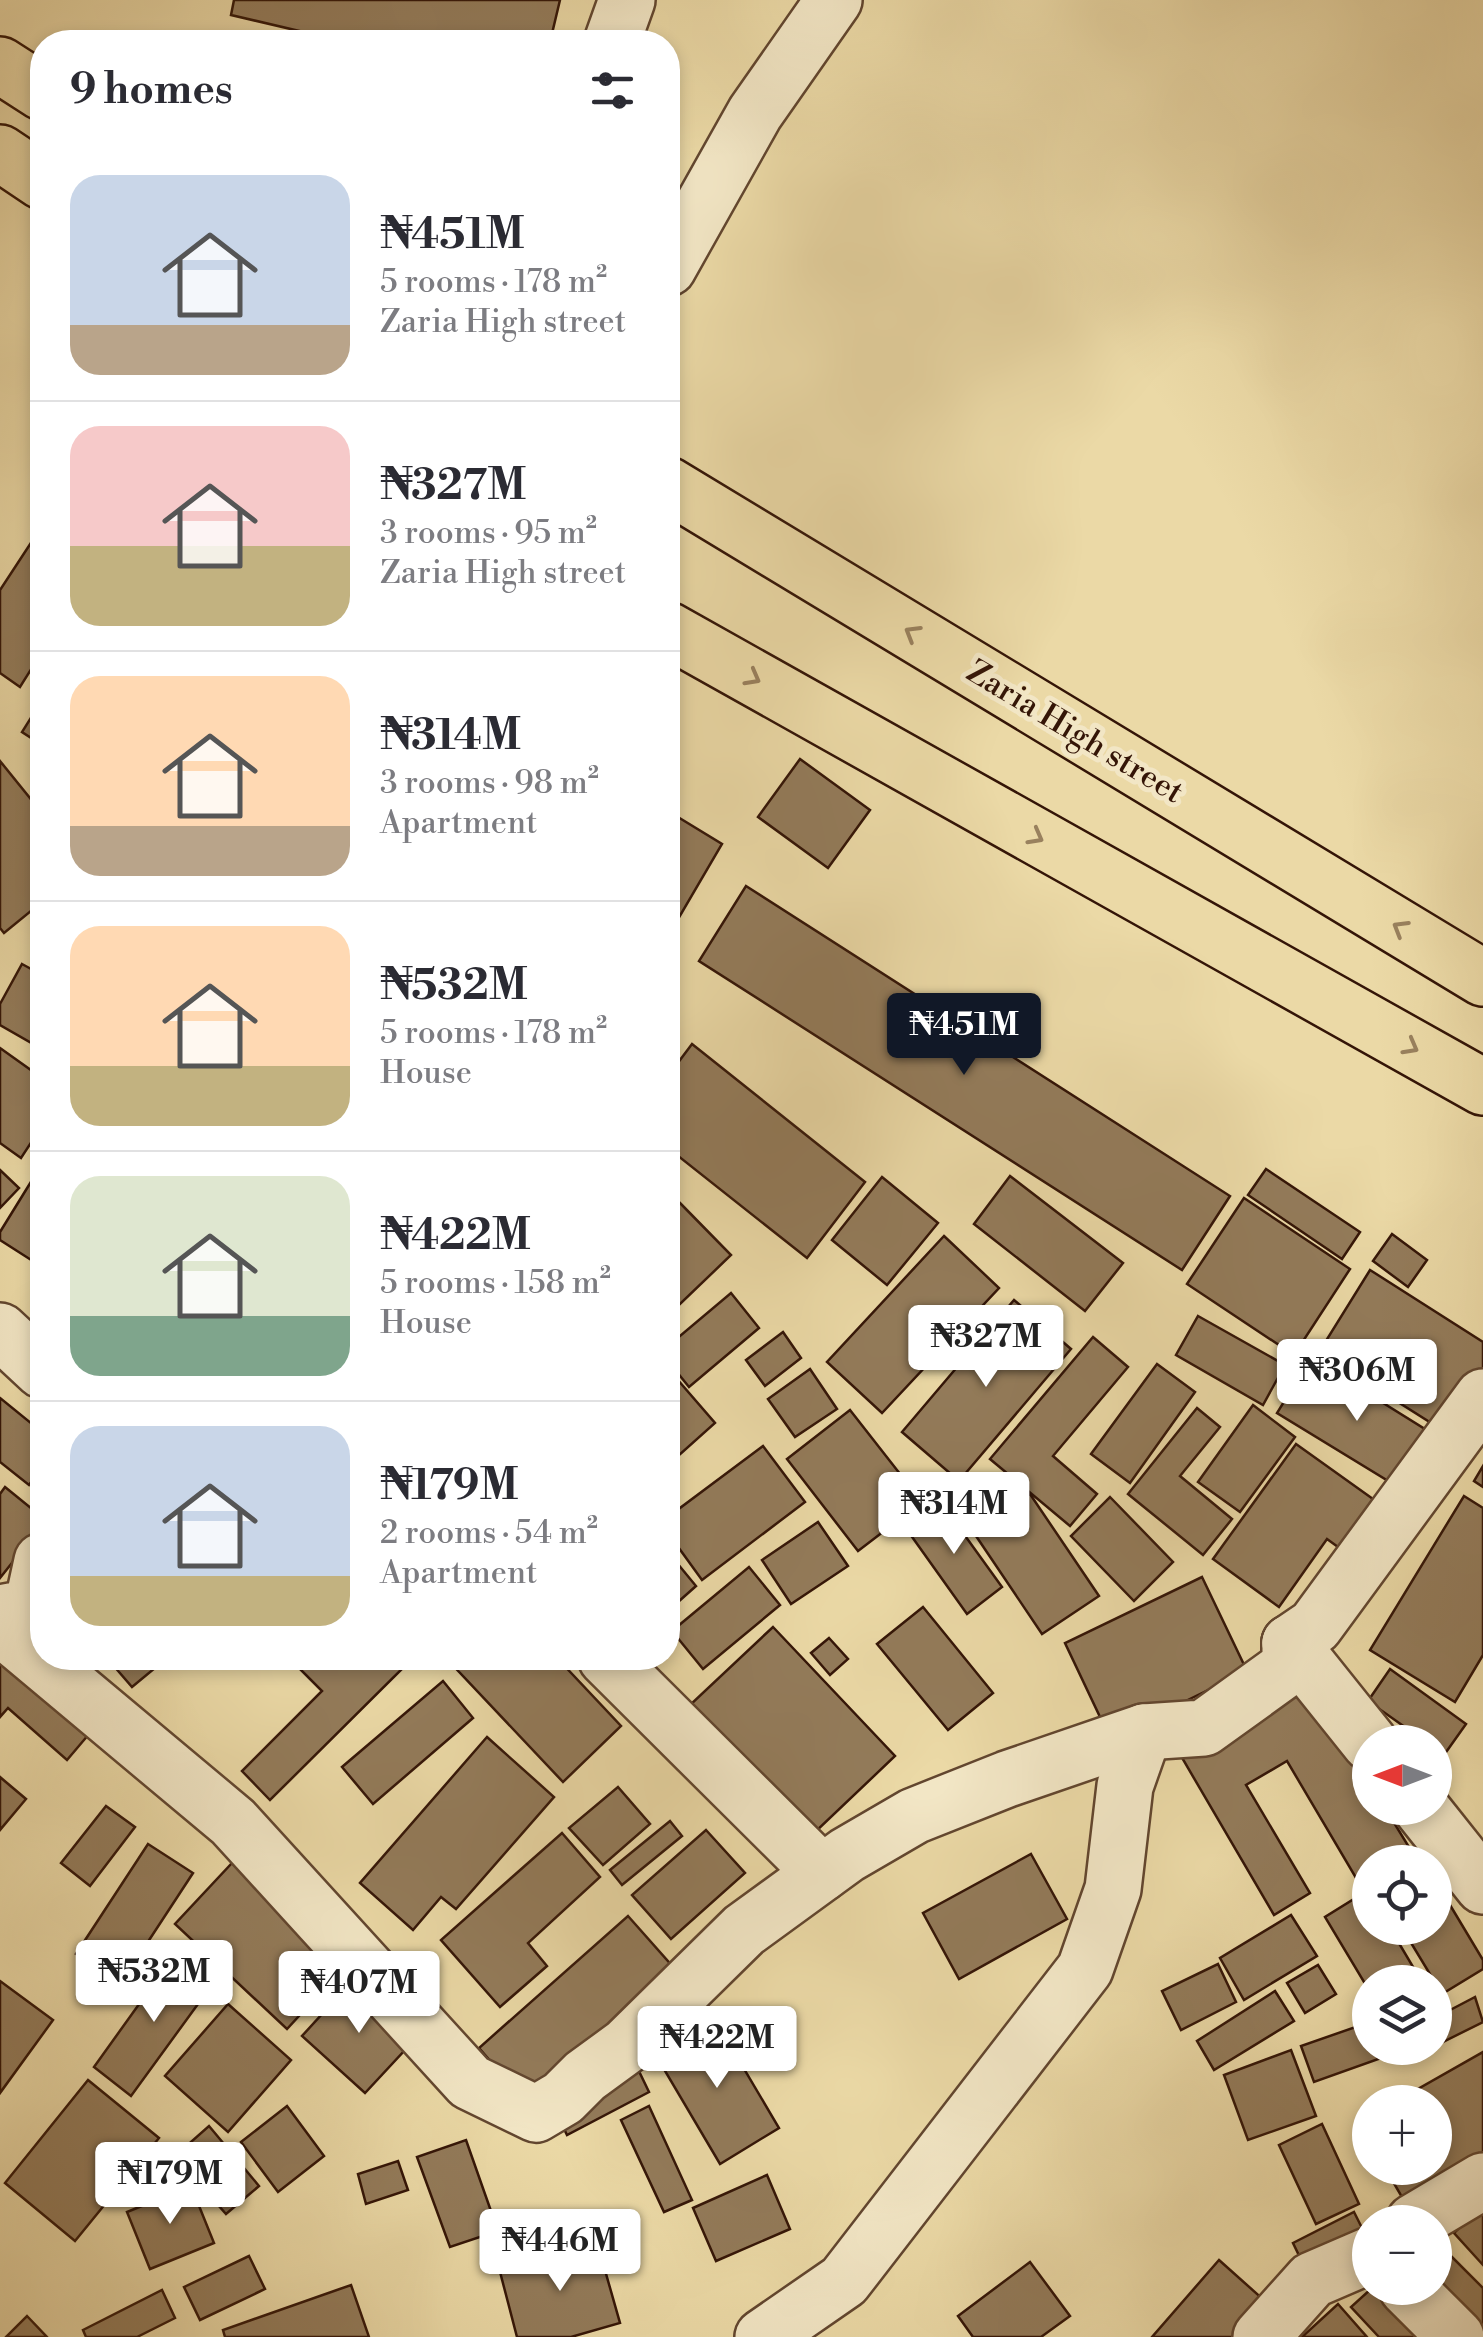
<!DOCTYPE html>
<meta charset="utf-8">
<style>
body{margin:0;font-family:"Libre Bodoni",serif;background:#f7f7f7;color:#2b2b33;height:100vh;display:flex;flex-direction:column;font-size:38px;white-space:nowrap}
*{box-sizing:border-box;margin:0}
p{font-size:32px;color:#7c7c81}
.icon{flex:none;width:55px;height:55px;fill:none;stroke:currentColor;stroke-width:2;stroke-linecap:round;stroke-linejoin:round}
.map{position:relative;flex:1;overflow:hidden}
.side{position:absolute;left:30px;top:30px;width:650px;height:1640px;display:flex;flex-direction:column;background:#fff;border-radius:40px;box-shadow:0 5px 15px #0003}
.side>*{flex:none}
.needle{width:65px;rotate:270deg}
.fabs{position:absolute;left:1352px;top:1725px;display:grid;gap:20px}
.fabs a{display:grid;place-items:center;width:100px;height:100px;border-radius:50%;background:#fff;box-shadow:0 5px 15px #0003;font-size:50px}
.price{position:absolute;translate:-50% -85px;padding:0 22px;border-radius:10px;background:#fff;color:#222;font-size:32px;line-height:65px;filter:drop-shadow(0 2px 5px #0008)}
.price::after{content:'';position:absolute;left:50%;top:60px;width:30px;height:22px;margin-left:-15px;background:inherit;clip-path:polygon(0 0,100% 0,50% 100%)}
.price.active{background:#111827;color:#fff}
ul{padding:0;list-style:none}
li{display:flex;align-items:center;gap:30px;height:250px;padding:0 40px}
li+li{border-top:2px solid #e1e1e2}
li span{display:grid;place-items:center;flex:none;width:280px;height:200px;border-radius:30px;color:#555}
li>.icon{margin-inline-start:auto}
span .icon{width:120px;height:120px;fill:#fffc;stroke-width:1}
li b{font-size:42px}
h2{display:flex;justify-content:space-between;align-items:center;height:120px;padding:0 40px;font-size:42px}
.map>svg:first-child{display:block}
.building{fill:#937b5a;stroke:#341507;stroke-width:2.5}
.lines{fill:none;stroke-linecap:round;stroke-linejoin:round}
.minor-casing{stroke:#62462f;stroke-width:60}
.major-casing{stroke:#341507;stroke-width:60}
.minor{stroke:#f2e6c5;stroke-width:55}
.major{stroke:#ebd9a6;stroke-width:55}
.oneway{stroke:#99815e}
.labels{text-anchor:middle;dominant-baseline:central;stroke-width:10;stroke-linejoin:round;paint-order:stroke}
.street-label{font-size:32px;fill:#341507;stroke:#f2e6c5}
</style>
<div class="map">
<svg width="1483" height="2337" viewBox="0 0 1483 2337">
<rect width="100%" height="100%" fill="#ebd9a6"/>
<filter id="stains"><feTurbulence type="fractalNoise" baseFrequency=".002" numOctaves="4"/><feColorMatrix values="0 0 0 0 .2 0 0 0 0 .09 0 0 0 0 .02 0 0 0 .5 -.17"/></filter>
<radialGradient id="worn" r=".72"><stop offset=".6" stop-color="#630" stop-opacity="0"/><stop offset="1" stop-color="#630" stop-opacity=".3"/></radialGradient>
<g class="building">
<path d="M 234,0 L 560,0 L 550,42 L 346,42 L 231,15 Z"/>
<path d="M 42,526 L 42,652 L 20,687 L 0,673 L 0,590 Z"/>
<path d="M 42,700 L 42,745 L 22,732 Z"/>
<path d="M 800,759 L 870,810 L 828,868 L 758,817 Z"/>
<path d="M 0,761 L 42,813 L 42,902 L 4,933 L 0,928 Z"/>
<path d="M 668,811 L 722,844 L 674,926 L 668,922 Z"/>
<path d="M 746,886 L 1230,1196 L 1182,1270 L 699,961 Z"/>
<path d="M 22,964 L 42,975 L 42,1049 L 0,1025 L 0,1004 Z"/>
<path d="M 692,1044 L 865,1182 L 807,1258 L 668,1148 L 668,1076 Z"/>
<path d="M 0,1048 L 42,1078 L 42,1126 L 21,1158 L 0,1143 Z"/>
<path d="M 42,1164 L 42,1258 L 39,1265 L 0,1240 L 0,1232 Z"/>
<path d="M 1266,1169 L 1360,1232 L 1342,1259 L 1248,1195 Z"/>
<path d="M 0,1170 L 19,1188 L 0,1208 Z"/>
<path d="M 1010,1176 L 1123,1263 L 1085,1311 L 974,1224 Z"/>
<path d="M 882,1177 L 938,1223 L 887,1285 L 832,1240 Z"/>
<path d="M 1244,1198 L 1350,1269 L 1294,1355 L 1187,1284 Z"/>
<path d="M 680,1203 L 731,1255 L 680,1304 L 668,1291 L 668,1215 Z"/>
<path d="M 1392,1234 L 1427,1260 L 1408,1287 L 1373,1261 Z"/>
<path d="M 944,1236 L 999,1288 L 882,1413 L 827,1362 Z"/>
<path d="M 1370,1270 L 1483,1342 L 1483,1376 L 1447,1433 L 1319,1352 Z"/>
<path d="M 731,1293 L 759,1328 L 689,1387 L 668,1361 L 668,1346 Z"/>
<path d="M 1014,1300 L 1071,1349 L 959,1481 L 902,1432 Z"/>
<path d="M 1198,1316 L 1285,1365 L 1263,1405 L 1176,1355 Z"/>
<path d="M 783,1332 L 801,1358 L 765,1386 L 746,1360 Z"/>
<path d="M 1093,1337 L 1128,1367 L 1053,1456 L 1097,1494 L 1070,1526 L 990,1459 Z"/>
<path d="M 1311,1358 L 1436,1436 L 1403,1490 L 1277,1413 Z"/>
<path d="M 1157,1364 L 1195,1392 L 1130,1483 L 1091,1454 Z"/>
<path d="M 810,1369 L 837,1409 L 795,1437 L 768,1399 Z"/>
<path d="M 677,1379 L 715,1423 L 668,1465 L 668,1387 Z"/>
<path d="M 0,1398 L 42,1432 L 42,1467 L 29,1485 L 0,1462 Z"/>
<path d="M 1253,1405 L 1295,1437 L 1240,1512 L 1198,1482 Z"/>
<path d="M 1197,1408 L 1220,1427 L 1180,1476 L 1232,1519 L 1203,1555 L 1128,1494 Z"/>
<path d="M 850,1410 L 922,1502 L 858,1551 L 787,1459 Z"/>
<path d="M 1296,1444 L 1394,1514 L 1360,1563 L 1327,1539 L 1279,1607 L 1213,1559 Z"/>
<path d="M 763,1446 L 805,1502 L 702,1580 L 668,1533 L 668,1517 Z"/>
<path d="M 1483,1466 L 1483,1487 L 1474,1481 Z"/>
<path d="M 5,1487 L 42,1517 L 42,1525 L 0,1578 L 0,1494 Z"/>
<path d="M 1030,1494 L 1099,1596 L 1042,1634 L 974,1533 Z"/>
<path d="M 1464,1496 L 1483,1508 L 1483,1655 L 1455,1702 L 1370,1650 Z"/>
<path d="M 1110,1497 L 1173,1562 L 1134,1601 L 1071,1536 Z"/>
<path d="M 940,1501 L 1002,1587 L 967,1614 L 905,1527 Z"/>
<path d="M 818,1522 L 848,1566 L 791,1604 L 762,1560 Z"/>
<path d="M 668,1552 L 696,1586 L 668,1611 Z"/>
<path d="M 749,1567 L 780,1605 L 703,1669 L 672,1631 Z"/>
<path d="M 1202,1577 L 1247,1671 L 1110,1738 L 1065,1643 Z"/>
<path d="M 923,1607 L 993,1693 L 948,1730 L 877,1644 Z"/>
<path d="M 773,1627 L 895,1756 L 812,1835 L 690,1705 Z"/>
<path d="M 829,1638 L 848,1659 L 830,1675 L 811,1653 Z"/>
<path d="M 0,1644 L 95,1727 L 67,1760 L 8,1708 L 0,1717 Z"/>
<path d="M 71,1658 L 104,1658 L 85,1675 Z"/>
<path d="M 107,1658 L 167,1658 L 132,1687 Z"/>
<path d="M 289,1658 L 344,1658 L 351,1665 L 358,1658 L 413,1658 L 270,1800 L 242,1771 L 322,1691 Z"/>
<path d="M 446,1658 L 557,1658 L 621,1726 L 563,1782 Z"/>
<path d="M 1390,1669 L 1466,1724 L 1444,1755 L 1435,1749 L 1435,1742 L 1426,1742 L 1368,1701 Z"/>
<path d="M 1310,1679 L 1370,1781 L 1370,1808 L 1385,1808 L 1412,1852 L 1394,1862 L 1370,1862 L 1370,1876 L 1359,1883 L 1287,1761 L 1246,1785 L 1310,1893 L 1274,1915 L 1181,1756 Z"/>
<path d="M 443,1681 L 473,1718 L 373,1804 L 342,1767 Z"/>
<path d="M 487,1737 L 554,1797 L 456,1909 L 441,1897 L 413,1930 L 360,1883 Z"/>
<path d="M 0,1777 L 26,1799 L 0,1830 Z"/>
<path d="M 618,1787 L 650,1824 L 603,1865 L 569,1828 Z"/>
<path d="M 106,1806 L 135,1827 L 90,1886 L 61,1863 Z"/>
<path d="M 670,1821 L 682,1836 L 622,1885 L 610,1870 Z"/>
<path d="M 706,1830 L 745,1873 L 671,1939 L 632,1895 Z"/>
<path d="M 562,1833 L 600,1877 L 528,1943 L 547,1966 L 500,2007 L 441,1940 Z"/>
<path d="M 148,1844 L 193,1873 L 121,1983 L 76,1954 Z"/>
<path d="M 1031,1854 L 1067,1919 L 959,1979 L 923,1913 Z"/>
<path d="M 232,1863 L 343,1968 L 287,2029 L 175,1924 Z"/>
<path d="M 1435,1880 L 1483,1960 L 1483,1969 L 1442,1994 L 1402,1928 L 1435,1928 Z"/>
<path d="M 1370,1889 L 1370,1928 L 1390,1928 L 1422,1982 L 1370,1982 L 1370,1992 L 1325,1917 Z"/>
<path d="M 1291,1915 L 1317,1956 L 1244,2000 L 1220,1958 Z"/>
<path d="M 628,1916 L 674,1968 L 525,2101 L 479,2048 Z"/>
<path d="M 175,1954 L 214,1982 L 131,2096 L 94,2067 Z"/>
<path d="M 1218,1964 L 1236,2002 L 1181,2030 L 1162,1991 Z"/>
<path d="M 1318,1965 L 1336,1994 L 1305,2013 L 1287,1983 Z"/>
<path d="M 354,1979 L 417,2037 L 365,2093 L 302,2036 Z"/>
<path d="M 0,1981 L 53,2020 L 0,2093 Z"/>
<path d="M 1275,1991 L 1294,2021 L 1214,2070 L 1197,2041 Z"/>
<path d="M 1475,1997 L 1483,2022 L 1435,2046 L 1435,2018 Z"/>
<path d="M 228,2004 L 291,2060 L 228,2132 L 165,2076 Z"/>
<path d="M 714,2018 L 779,2128 L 720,2164 L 655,2054 Z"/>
<path d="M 1370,2022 L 1370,2048 L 1381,2048 L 1384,2057 L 1314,2082 L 1301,2046 Z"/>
<path d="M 1291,2050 L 1316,2116 L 1248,2140 L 1224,2075 Z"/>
<path d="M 1483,2052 L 1483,2175 L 1413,2216 L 1385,2168 L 1435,2168 L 1435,2102 L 1395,2102 Z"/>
<path d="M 636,2065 L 649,2092 L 567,2135 L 554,2108 Z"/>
<path d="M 88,2080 L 159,2138 L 75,2241 L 5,2183 Z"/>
<path d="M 287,2106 L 324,2156 L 278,2192 L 241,2142 Z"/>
<path d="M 649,2106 L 692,2200 L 664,2212 L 621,2120 Z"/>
<path d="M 1370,2117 L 1370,2140 L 1360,2123 Z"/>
<path d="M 1322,2124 L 1359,2204 L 1316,2224 L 1279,2145 Z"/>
<path d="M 209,2126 L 259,2186 L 226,2214 L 175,2156 Z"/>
<path d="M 466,2140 L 498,2231 L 450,2247 L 417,2157 Z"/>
<path d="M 398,2161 L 408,2190 L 366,2204 L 358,2174 Z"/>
<path d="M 767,2175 L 790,2229 L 716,2261 L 693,2208 Z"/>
<path d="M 191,2186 L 214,2243 L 150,2269 L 127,2212 Z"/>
<path d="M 1483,2204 L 1483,2265 L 1454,2233 Z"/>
<path d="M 1354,2212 L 1370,2244 L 1308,2274 L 1293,2243 Z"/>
<path d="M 597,2242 L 620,2323 L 571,2337 L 517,2337 L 499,2268 Z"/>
<path d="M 1439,2244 L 1483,2288 L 1483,2337 L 1466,2337 L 1435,2288 L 1435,2248 Z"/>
<path d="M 249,2256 L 265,2289 L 200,2320 L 184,2287 Z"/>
<path d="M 1219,2260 L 1275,2310 L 1252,2337 L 1152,2337 Z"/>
<path d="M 1030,2262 L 1070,2316 L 1041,2337 L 973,2337 L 958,2316 Z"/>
<path d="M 351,2285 L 369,2337 L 225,2337 L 223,2330 Z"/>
<path d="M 1372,2288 L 1394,2288 L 1439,2337 L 1379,2337 L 1351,2307 Z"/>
<path d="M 162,2290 L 175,2318 L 137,2337 L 86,2337 L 83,2330 Z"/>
<path d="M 1338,2304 L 1367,2337 L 1302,2337 Z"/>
<path d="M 27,2316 L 47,2337 L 6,2337 Z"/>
</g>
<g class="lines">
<defs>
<g id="minor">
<path d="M 612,42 L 627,0"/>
<path d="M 668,268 L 755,113 L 834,0"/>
<path d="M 0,1331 L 42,1370"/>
<path d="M 0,1613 L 32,1607 L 42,1561"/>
<path d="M 0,1627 L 233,1822 L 470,2082 L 536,2114 L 563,2098 L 585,2076 L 626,2046 L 744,1930 L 847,1855 L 914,1816 L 1007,1779 L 1144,1732 L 1204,1728 L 1290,1666 L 1290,1643"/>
<path d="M 1290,1643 L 1315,1626 L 1483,1397"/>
<path d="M 1290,1643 L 1370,1743"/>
<path d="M 606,1658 L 822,1873"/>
<path d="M 1421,1808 L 1483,1886"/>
<path d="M 1414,2222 L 1483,2181"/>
<path d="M 1407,2288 L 1456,2337"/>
<path d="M 763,2337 L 844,2281 L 1085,1969 L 1113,1889 L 1125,1786 L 1144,1732"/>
<path d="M 1261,2337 L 1312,2280 L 1370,2255"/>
</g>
<g id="major">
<path d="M 0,65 L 42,92"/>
<path d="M 0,153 L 42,181"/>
<path d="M 668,485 L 1483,978"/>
<path d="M 668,630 L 1483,1087"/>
</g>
</defs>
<use href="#minor" class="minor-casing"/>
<use href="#major" class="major-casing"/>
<use href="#minor" class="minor"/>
<use href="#major" class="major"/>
</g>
<defs><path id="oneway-chevron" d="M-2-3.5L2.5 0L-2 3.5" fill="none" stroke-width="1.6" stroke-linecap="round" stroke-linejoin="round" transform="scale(2.5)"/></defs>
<g class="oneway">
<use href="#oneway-chevron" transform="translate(912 633) rotate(-149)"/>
<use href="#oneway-chevron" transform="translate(753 678) rotate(29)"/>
<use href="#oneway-chevron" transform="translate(1036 837) rotate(29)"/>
<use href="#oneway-chevron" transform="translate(1400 928) rotate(-149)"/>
<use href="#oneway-chevron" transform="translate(1411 1047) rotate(29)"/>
</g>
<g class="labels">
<g class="street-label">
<text transform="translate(1075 732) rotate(31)">Zaria High street</text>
</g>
</g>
<rect width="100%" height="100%" filter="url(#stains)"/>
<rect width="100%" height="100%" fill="url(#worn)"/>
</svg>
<div class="fabs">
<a><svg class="needle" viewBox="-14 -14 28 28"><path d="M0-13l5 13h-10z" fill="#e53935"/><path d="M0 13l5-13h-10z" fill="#7c7c81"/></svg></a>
<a><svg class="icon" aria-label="locate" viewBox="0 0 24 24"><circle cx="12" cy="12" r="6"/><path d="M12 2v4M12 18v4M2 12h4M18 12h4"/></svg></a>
<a><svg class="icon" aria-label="layers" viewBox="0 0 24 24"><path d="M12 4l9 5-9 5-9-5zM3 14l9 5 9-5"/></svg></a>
<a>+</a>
<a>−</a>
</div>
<b class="price active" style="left:964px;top:1078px">₦451M</b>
<b class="price" style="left:986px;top:1390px">₦327M</b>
<b class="price" style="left:1357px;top:1424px">₦306M</b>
<b class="price" style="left:954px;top:1557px">₦314M</b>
<b class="price" style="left:154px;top:2025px">₦532M</b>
<b class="price" style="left:359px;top:2036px">₦407M</b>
<b class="price" style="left:717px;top:2091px">₦422M</b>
<b class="price" style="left:170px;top:2227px">₦179M</b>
<b class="price" style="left:560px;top:2294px">₦446M</b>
<section class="side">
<h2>9 homes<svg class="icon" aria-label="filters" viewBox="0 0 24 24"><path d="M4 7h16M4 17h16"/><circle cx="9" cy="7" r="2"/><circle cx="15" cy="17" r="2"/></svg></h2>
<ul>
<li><span style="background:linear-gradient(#c9d6e8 75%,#b9a48a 0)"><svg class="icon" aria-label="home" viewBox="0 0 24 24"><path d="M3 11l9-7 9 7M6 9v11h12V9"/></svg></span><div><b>₦451M</b><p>5 rooms · 178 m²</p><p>Zaria High street</p></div></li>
<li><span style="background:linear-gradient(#f6c9c9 60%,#c2b280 0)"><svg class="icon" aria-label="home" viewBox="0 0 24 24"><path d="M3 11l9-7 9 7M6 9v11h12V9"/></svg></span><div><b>₦327M</b><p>3 rooms · 95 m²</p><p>Zaria High street</p></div></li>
<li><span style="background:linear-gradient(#ffd9b3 75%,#b9a48a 0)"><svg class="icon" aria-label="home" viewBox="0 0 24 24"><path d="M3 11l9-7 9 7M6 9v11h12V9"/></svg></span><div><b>₦314M</b><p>3 rooms · 98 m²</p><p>Apartment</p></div></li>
<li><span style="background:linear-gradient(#ffd9b3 70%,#c2b280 0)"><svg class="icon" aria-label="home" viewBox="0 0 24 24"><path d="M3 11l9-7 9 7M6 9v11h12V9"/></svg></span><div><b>₦532M</b><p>5 rooms · 178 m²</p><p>House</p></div></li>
<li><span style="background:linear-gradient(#dfe7d0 70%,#7fa58c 0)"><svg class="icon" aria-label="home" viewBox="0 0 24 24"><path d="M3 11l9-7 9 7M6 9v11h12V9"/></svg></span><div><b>₦422M</b><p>5 rooms · 158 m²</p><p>House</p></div></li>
<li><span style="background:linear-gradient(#c9d6e8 75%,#c2b280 0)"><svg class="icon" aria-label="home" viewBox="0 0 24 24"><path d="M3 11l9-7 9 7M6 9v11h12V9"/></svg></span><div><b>₦179M</b><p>2 rooms · 54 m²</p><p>Apartment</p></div></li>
</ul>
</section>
</div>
